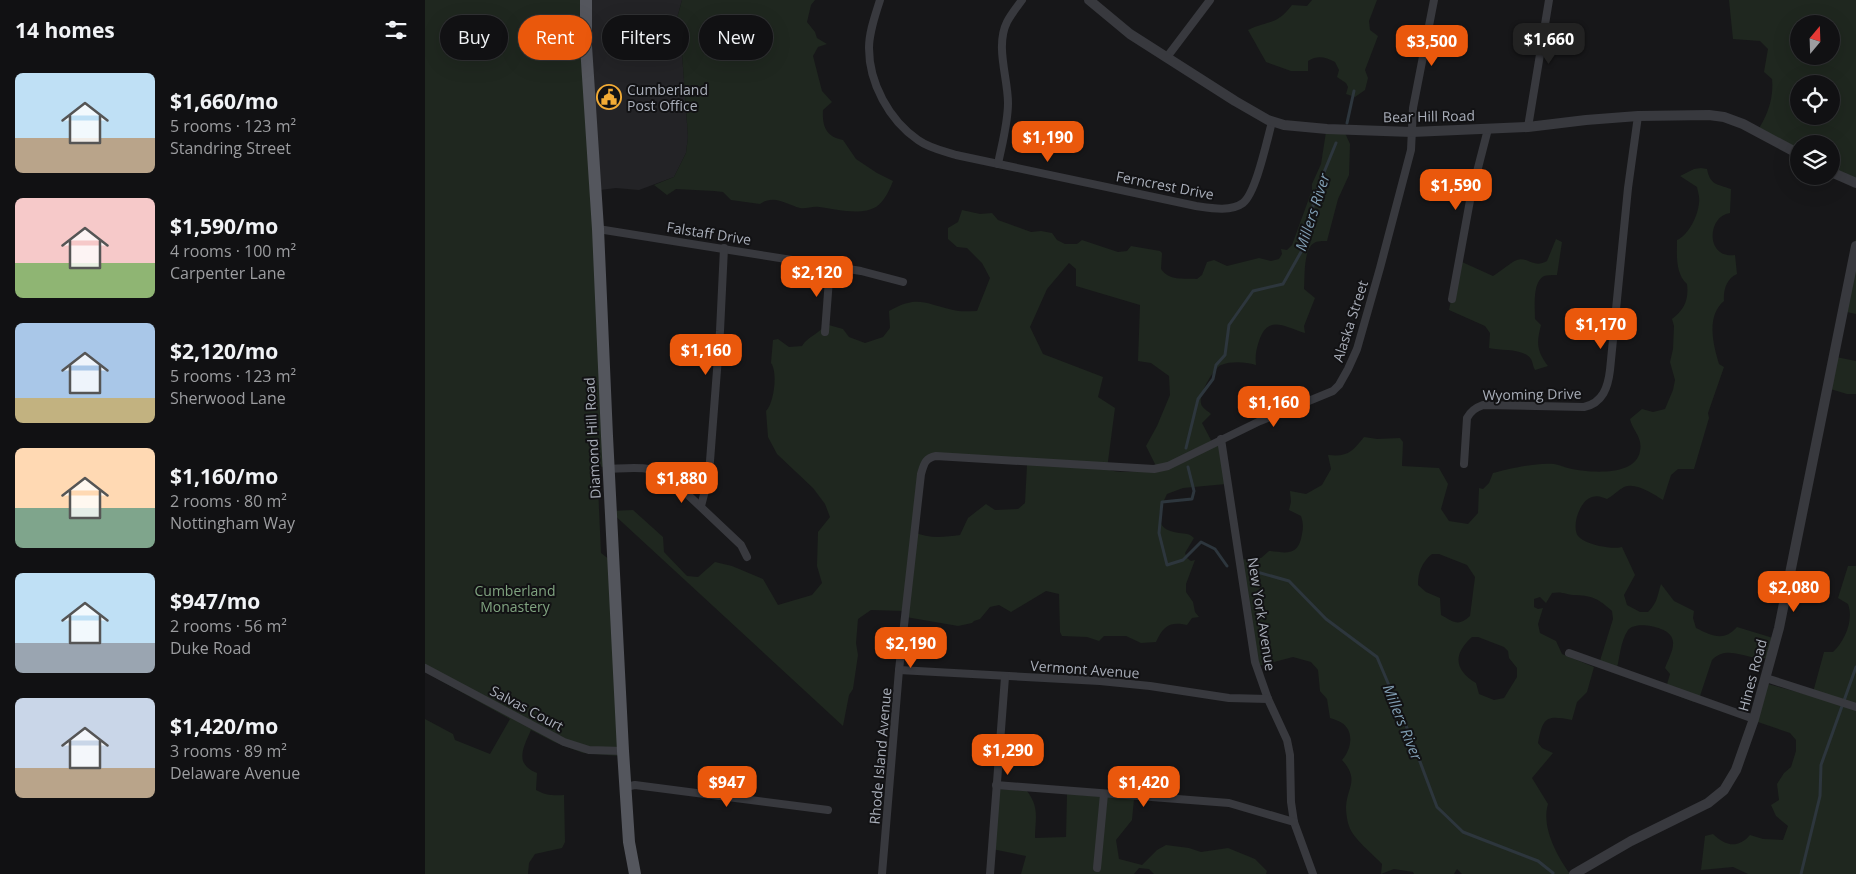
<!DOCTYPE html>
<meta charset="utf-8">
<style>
body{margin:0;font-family:"Open Sans",sans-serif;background:#1a1a1c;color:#f1f3f6;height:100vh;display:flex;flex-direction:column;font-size:19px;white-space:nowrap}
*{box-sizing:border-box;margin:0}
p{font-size:16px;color:#9c9da0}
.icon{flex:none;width:28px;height:28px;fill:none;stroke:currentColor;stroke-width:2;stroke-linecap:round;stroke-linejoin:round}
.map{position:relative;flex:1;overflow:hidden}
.panel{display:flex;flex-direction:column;background:#111113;width:425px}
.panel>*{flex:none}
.top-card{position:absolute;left:15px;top:15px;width:475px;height:45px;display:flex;gap:10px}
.needle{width:32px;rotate:19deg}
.buttons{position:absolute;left:1365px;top:15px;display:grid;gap:10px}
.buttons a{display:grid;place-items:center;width:50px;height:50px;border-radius:50%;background:#111113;box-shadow:0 5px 20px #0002,0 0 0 1px #303133;font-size:25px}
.price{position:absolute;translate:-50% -42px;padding:0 11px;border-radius:10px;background:#ea580c;color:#fff;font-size:16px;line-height:32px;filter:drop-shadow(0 1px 2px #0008)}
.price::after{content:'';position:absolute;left:50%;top:30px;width:15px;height:11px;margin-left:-8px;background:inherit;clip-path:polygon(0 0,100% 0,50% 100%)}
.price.active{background:#222;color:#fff}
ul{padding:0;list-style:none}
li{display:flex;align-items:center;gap:15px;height:125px;padding:0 15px}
li span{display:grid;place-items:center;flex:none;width:140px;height:100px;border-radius:8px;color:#555}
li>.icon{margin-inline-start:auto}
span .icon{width:60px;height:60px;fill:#fffc;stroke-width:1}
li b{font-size:21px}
h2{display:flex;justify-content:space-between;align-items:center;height:60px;padding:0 15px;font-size:21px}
.pill{padding:0 18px;border-radius:22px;background:#111113;box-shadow:0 5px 20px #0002,0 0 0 1px #303133;font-size:18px;line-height:45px}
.pill.active{background:#ea580c;color:#fff}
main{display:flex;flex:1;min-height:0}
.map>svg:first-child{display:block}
.built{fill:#232326}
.green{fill:#1f271f;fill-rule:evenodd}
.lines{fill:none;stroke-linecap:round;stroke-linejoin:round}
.stream{stroke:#2d363d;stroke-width:3}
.minor{stroke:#38393e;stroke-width:8}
.tertiary{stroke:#38393e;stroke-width:10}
.primary{stroke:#54565d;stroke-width:12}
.labels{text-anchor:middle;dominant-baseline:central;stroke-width:4;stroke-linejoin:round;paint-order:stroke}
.poi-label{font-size:14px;fill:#a9aeb9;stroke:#121214;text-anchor:start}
.street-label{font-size:14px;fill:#a9aeb9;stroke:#121214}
.park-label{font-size:14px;fill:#80a480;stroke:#121214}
.water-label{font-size:15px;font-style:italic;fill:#809eb3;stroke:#121214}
</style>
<main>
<section class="panel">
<h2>14 homes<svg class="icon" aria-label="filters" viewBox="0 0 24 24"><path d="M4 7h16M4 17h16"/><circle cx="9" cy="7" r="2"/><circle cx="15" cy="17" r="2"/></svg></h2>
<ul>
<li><span style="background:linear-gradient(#bfe0f5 65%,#b9a48a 0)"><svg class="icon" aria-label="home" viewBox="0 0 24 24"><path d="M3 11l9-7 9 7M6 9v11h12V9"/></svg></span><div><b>$1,660/mo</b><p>5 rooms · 123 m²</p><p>Standring Street</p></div></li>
<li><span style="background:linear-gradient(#f6c9c9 65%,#8fb573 0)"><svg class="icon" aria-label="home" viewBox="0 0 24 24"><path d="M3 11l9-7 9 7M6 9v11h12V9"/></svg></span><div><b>$1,590/mo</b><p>4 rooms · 100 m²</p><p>Carpenter Lane</p></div></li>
<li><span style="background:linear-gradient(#a9c7e8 75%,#c2b280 0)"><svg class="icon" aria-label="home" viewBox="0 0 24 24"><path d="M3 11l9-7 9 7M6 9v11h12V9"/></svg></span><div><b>$2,120/mo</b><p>5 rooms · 123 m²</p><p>Sherwood Lane</p></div></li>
<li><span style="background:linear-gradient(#ffd9b3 60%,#7fa58c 0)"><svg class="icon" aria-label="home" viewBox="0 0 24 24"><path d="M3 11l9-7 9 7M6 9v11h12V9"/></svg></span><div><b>$1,160/mo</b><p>2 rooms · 80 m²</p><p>Nottingham Way</p></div></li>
<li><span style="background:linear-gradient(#bfe0f5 70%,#9aa5b1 0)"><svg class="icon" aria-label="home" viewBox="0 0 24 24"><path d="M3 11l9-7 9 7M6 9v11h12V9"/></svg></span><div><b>$947/mo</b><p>2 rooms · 56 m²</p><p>Duke Road</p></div></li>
<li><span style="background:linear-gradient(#c9d6e8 70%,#b9a48a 0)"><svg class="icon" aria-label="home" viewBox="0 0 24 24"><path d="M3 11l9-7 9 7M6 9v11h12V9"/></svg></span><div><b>$1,420/mo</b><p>3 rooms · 89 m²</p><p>Delaware Avenue</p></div></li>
</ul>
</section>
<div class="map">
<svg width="1431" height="874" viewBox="0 0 1431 874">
<rect width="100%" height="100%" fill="#171719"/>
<path class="built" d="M 158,0 L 257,0 L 245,44 L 257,53 L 263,137 L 261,153 L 249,177 L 214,190 L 191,188 L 167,191 Z"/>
<g class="green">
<path d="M 0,0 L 158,0 L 180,468 L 172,465 L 176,553 L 185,560 L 194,756 L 158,753 L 129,742 L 106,730 C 98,748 89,764 112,773 L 111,790 C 120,795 128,796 139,795 L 140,842 L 137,848 L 110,854 L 104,863 L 103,874 L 0,874 L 0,719 L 28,734 L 30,740 L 65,754 L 85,719 L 0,672 Z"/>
<path d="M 257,0 L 390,0 L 386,5 L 382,22 L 390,32 L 392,38 L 402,44 L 393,47 L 388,56 L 397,91 L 407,102 L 398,110 C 397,126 401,137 418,140 L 431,159 L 452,173 L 468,181 C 465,189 459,202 451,207 C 436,216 411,209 394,207 C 388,206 381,209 375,208 C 361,204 349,194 335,204 L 306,200 L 298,192 L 289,191 L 251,189 L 242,195 L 229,185 L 249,177 L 261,153 L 263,137 L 257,53 L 245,44 Z"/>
<path d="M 887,0 L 952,0 L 944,21 L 945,30 L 953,36 L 940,70 L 943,78 L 940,90 L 930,97 L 921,94 L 923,87 L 921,83 L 912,77 L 914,70 L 910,62 C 900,57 893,55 883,61 L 883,71 L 866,71 L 841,62 L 823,30 C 844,20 851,26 867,5 L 882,6 Z"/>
<path d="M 1304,0 L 1431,0 L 1431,186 L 1406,173 L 1406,144 L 1374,144 L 1374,156 L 1331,133 C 1342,117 1349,99 1347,79 L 1339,72 L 1343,49 L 1335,41 L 1308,39 ZM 1374,24 L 1406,24 L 1406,56 L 1374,56 ZM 1374,84 L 1406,84 L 1406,116 L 1374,116 Z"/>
<path d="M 901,132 L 920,133 L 925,144 L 924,175 L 913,199 L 902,241 C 898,241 892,241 889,243 C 878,249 880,278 879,289 L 890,298 L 879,326 L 880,333 C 859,327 843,314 834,341 C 831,350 830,356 831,365 C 820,362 807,361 796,365 C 788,369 771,398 777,406 C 779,409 784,412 786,414 L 777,423 L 788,444 L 794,443 L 801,484 L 758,488 L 742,494 C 733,512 727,529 754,533 C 761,534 764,533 769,538 L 760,553 L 762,558 L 766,561 L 770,560 L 761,584 L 761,592 L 768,602 L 770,612 L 774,617 L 767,618 L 762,625 C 745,621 738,626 731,642 L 716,643 L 701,636 L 679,636 L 674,641 L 662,637 L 637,636 L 635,632 L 634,594 L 621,591 L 586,612 L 574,605 L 565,607 L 555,619 L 549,621 L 547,623 L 533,626 L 481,617 L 479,611 L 446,610 L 433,619 L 431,643 L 433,655 L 428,689 L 424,695 L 418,726 L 185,511 L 208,510 L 238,537 L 239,552 L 262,576 L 273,577 L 290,562 L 307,566 L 338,579 L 353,605 L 387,595 L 397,583 L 392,566 L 393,532 L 405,517 L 400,504 L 388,488 L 352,454 L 343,437 L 341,411 C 349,403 353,372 346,363 L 348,340 L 353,339 L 364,347 L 377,346 C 383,336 395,334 400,324 L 418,329 L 424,337 L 440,343 L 458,337 L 465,328 L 464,311 C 492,295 499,303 528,310 C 535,312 544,311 552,311 L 565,278 L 557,263 L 542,248 L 532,247 L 523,239 L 523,228 L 533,222 L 537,210 L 555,214 L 567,213 L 573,220 L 606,232 L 616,231 L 627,233 L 632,240 L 640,244 L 652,244 L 657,240 L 693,252 L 702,251 L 706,246 L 735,251 L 737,253 L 736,269 C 744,281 758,278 772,279 L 777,275 L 782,262 L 789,260 L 802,266 L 834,258 L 846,261 L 854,259 L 857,254 L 856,249 L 862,250 L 867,245 L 887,190 L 887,184 L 896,164 ZM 644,263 L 651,269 L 651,286 L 715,305 L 713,361 L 726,363 L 744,376 L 745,395 L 732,426 L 721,446 L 732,468 C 717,470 696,475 682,469 L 690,408 L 673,397 L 678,377 L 618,354 L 605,327 L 622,289 ZM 515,458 L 602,465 L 600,503 L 593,509 L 570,510 L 561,504 L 543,518 L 535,535 C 520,537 503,539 489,532 L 502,460 Z"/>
<path d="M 1276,168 L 1282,169 C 1285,185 1292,184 1306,189 L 1305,213 C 1282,216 1280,259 1310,255 L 1312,274 C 1302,278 1298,290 1299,301 C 1281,316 1288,344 1294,364 L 1299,367 L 1283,413 L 1284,418 L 1269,469 L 1253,469 L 1246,475 L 1238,500 C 1228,494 1211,482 1199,487 C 1193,490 1188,496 1182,499 C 1177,497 1173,495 1167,497 C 1155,500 1146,526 1153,536 C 1158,542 1168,544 1174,546 C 1182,547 1189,549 1197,547 L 1210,575 L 1199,595 L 1202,605 L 1215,612 L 1223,612 C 1233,602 1232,596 1236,584 L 1249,601 L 1269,611 L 1268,618 L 1271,628 C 1287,636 1299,642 1312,627 L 1348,638 L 1343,658 C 1337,658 1331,658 1326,657 C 1312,654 1299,648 1287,660 L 1273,702 L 1269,702 L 1240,691 L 1245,674 L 1240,668 C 1243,659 1251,647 1247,638 C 1244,627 1210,620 1203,630 C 1195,642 1195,658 1191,672 L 1173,667 L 1188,619 L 1187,611 C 1174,599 1168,596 1151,595 C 1141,595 1138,591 1127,593 L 1121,603 L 1115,597 L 1109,599 L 1109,607 L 1113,609 L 1118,608 L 1113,624 L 1115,633 L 1131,641 L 1137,654 L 1169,667 L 1162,692 L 1152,702 L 1147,720 C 1121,715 1118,717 1113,743 L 1117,748 L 1128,753 L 1107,778 L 1123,804 C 1116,827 1132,856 1145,874 L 1037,874 L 1032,869 L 1029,874 L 989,874 L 988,872 L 969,869 L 956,874 L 957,864 C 948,854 928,839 924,826 C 922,821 921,812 921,807 C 922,787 935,780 917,760 C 926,750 930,732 917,723 C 914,721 909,719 905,718 L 902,699 L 895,691 L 893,670 L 886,662 L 868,657 L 833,666 L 813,560 L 836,558 L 844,551 C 859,552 871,557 876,539 C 878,530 879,525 876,516 L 864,510 L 866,502 L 865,491 L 881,494 L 897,485 L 906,469 L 903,455 C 923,457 927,452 939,437 L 952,439 L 975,438 L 978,442 L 977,466 L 1014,468 L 1023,484 L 1016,509 L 1024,521 L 1043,524 L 1053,513 L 1054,488 L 1058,489 L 1064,483 L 1068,473 C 1083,469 1113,462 1129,464 C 1135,465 1141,468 1147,469 C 1167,473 1211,476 1215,451 C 1218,437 1207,430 1205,419 L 1217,409 L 1228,412 L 1240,409 L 1248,390 L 1250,380 L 1245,362 L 1248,349 L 1249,326 L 1247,319 C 1259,310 1264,300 1262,284 C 1250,273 1252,255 1252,240 C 1264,235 1273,215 1274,203 C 1275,198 1273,192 1272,187 L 1255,176 L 1269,169 ZM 1007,554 L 1014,554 L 1042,565 L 1050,577 L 1045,616 C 1033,627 1029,622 1016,615 L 1015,598 L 1001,592 L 993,585 C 993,572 997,562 1007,554 ZM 1047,637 L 1053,637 L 1079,647 L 1083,651 L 1084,658 L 1092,668 L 1092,677 L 1079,698 L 1069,700 L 1054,694 L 1051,683 C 1030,670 1027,655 1047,637 Z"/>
<path d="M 1431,238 L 1431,314 L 1417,311 L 1425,262 Z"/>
<path d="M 1131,239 L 1137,242 L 1132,275 C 1128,275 1122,275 1119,276 C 1107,282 1110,308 1110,319 L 1116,325 C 1111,344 1112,351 1123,366 L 1110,370 C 1108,367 1108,363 1106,359 C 1099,348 1076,351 1064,348 L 1065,333 L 1060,326 L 1024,310 L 1032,268 L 1037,262 L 1068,276 C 1075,272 1086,262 1092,260 C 1102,256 1108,269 1122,261 Z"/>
<path d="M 1406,356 L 1431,361 L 1431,394 L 1422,394 L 1402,388 Z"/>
<path d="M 1423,566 L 1431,566 L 1431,874 L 1323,874 L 1308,867 L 1276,870 L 1280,836 L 1288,834 C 1300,846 1313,849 1325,835 L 1338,839 L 1358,840 L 1363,826 L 1351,816 L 1346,805 L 1354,800 L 1352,784 L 1359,773 L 1366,767 L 1371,751 L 1371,740 L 1365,733 L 1327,720 L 1339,683 L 1387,696 L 1399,652 L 1408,652 C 1420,641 1429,620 1423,604 L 1413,598 Z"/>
<path d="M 572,789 L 602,791 C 615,808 610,819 610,838 L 641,837 L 642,794 L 709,799 L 707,820 L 691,840 L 694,859 L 717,865 L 732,850 L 741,845 L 764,848 L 776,852 L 803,848 L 830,859 L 842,871 L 841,874 L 729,874 L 724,869 L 714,868 L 709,874 L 596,874 L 601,856 L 567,849 Z"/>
</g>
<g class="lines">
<g class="stream">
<path d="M 922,123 L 929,91"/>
<path d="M 761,448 L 773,399 L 788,379 L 791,365 L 800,355 L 804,325 L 828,291 L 858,284 L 876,252 L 893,187 L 911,143"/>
<path d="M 763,467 L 769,491 L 767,499 L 737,502 L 734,533 L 742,565 L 758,560 L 776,542 L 790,549 L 802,566"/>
<path d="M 825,570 L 864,581 L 901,619 L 952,657 L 985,735 L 1012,807 L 1038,832 L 1113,861 L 1128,873"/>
<path d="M 1376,874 L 1395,796 L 1396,765 L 1431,667"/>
</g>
<g class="minor">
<path d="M 455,0 C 450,16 444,32 444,48 C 444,83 464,120 493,140 C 504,148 518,151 531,155 L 771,206 C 785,208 806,212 818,203 C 831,193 842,140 847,122"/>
<path d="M 742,57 L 785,0"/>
<path d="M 1103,127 L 1124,0"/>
<path d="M 573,164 C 577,144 583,123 583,103 C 583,78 570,46 582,22 C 586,14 592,7 597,0"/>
<path d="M 173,229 L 436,271 L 478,282"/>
<path d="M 1027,299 L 1046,195 L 1063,129"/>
<path d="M 400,332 L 405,266"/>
<path d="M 796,439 L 830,662 L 843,699 L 862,740 L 865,755 L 866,802 L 869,822 L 888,874"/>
<path d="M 1039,464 L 1042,418 C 1046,411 1050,408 1058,405 L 1159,407 C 1178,403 1183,387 1185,370 L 1203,188 L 1213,116"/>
<path d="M 184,469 C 205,468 224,465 243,476 L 316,545 L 322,557"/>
<path d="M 276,506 L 283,479 L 285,461 L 295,331 L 299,248"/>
<path d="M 1144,653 L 1329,719"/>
<path d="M 0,668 L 139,742 L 164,750 L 198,751"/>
<path d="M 474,670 L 675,681 L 725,686 L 804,698 L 843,699"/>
<path d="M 1341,678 L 1431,707"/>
<path d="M 571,785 L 804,803 L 869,822"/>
<path d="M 200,787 L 210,785 L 403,810"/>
<path d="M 672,868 L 679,794"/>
<path d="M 457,874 L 474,670 L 496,474 C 499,464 500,458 511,456 L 729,469 L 743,466 L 835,421 L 908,391 L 914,385 L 923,369 L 932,349 L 955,268 L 986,150 L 988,108 L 1009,0"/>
<path d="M 565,874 L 580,677"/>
</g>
<g class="tertiary">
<path d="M 664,0 L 705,34 L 810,101 L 843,120 L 859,125 L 902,129 L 987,132 L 1103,127 L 1161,120 L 1213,116 L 1284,115 L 1299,117 L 1318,124 L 1374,154"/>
<path d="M 1406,172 L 1431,183"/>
<path d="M 1149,874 L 1206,841 L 1283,803 L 1299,790 L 1311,770 L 1329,719 L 1354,628 L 1431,246"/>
</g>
<path class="primary" d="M 161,0 L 161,46 L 173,229 L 182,436 L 198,751 L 204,842 L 210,874"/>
</g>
<defs>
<symbol id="civic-ring" viewBox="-11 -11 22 22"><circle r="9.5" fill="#121214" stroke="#f2ab35" stroke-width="1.5"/><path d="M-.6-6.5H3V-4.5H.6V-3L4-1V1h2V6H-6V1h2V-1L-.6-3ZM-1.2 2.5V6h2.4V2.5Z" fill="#f2ab35"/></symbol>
</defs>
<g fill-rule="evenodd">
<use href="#civic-ring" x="170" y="83" width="28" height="28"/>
</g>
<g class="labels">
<g class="poi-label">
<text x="202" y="89">Cumberland<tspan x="202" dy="16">Post Office</tspan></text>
</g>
<g class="street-label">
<text transform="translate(1004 116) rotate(-1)">Bear Hill Road</text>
<text transform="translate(740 185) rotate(11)">Ferncrest Drive</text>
<text transform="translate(284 233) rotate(9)">Falstaff Drive</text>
<text transform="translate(925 321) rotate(-72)">Alaska Street</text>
<text transform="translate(1107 394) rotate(-1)">Wyoming Drive</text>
<text transform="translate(167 438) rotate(-93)">Diamond Hill Road</text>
<text transform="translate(837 614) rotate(81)">New York Avenue</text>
<text transform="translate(660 669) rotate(4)">Vermont Avenue</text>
<text transform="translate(1327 675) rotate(-75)">Hines Road</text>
<text transform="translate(102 708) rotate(28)">Salvas Court</text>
<text transform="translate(455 756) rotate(-85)">Rhode Island Avenue</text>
</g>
<g class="park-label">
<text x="90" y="590">Cumberland<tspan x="90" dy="16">Monastery</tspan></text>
</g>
<g class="water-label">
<text transform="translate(887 212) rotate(-72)">Millers River</text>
<text transform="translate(978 722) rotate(68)">Millers River</text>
</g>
</g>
</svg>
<div class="buttons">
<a><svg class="needle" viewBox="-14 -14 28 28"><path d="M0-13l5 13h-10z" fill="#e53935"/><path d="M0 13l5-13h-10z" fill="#9c9da0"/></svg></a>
<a><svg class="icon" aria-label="locate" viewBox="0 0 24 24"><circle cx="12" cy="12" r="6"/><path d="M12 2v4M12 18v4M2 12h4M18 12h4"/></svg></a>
<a><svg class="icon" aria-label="layers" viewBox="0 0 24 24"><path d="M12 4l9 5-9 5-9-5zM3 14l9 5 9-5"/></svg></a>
</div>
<b class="price active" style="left:1124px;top:65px">$1,660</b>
<b class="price" style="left:1007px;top:67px">$3,500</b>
<b class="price" style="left:623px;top:163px">$1,190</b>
<b class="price" style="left:1031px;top:211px">$1,590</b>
<b class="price" style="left:392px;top:298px">$2,120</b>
<b class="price" style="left:1176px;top:350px">$1,170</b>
<b class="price" style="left:281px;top:376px">$1,160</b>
<b class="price" style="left:849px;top:428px">$1,160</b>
<b class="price" style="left:257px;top:504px">$1,880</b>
<b class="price" style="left:1369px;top:613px">$2,080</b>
<b class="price" style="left:486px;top:669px">$2,190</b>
<b class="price" style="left:583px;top:776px">$1,290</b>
<b class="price" style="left:302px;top:808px">$947</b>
<b class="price" style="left:719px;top:808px">$1,420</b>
<div class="top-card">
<a class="pill">Buy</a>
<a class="pill active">Rent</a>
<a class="pill">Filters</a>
<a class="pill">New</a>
</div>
</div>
</main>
